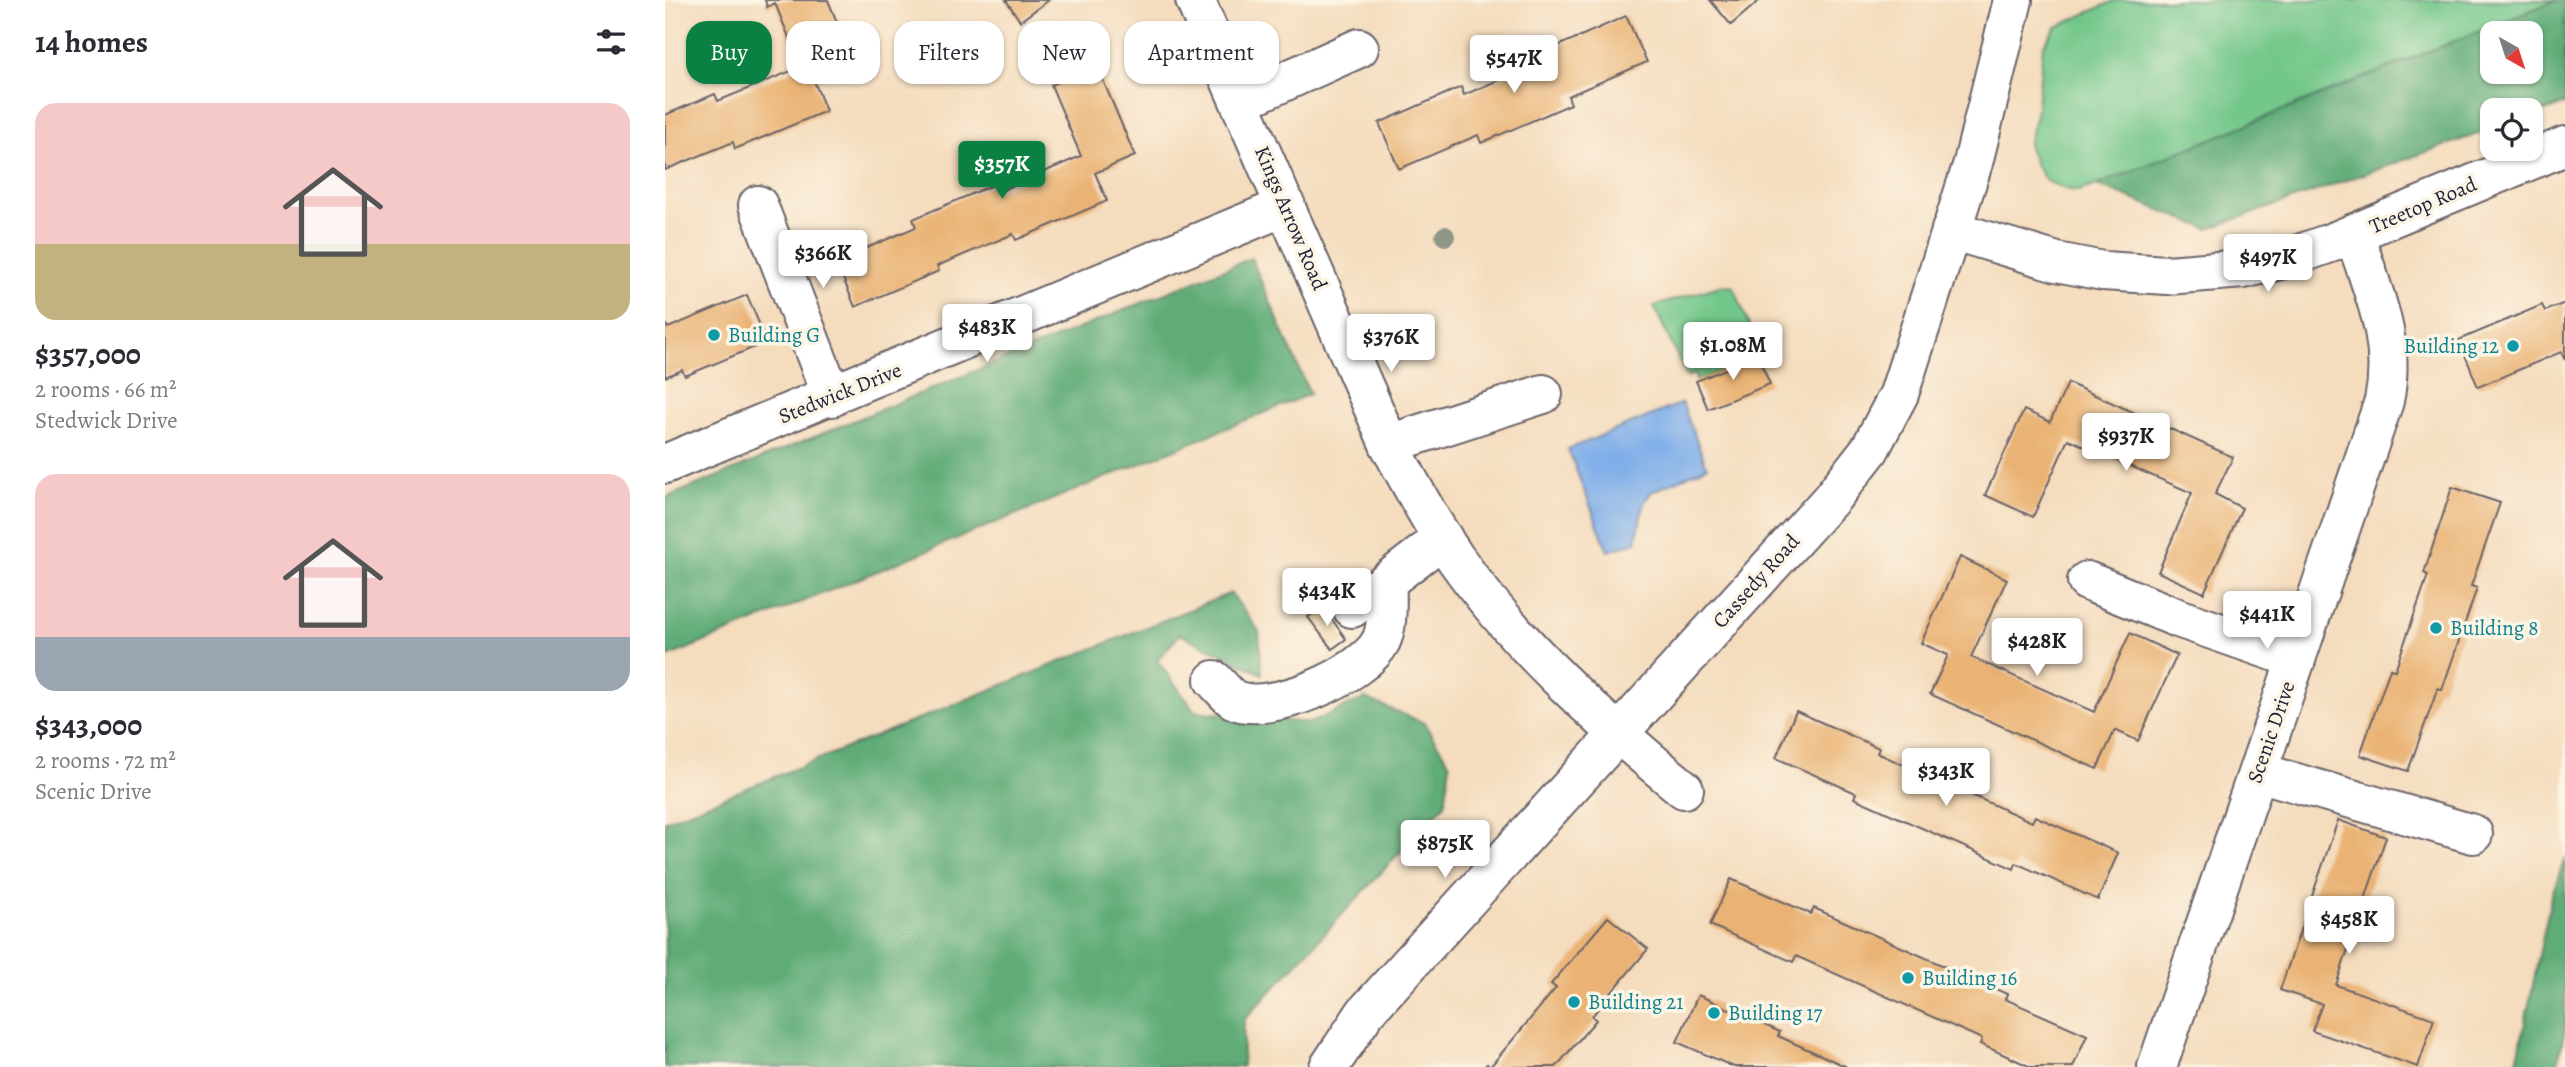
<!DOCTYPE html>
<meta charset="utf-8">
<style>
body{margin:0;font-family:Alegreya,serif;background:#f7f7f7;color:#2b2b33;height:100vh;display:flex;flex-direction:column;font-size:26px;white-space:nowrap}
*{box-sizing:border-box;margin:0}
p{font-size:23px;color:#7c7c81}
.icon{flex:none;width:38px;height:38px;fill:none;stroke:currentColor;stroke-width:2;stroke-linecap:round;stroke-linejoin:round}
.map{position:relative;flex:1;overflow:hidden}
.details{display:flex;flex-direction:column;background:#fff;width:665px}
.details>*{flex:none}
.hud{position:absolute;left:21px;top:21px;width:665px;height:63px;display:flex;gap:14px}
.needle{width:46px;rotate:141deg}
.fabs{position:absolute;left:1815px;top:21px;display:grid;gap:14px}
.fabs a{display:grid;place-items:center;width:63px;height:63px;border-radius:14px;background:#fff;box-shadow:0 2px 5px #0004;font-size:35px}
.price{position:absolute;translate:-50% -60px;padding:0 16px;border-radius:7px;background:#fff;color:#222;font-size:23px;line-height:46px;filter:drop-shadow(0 2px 4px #0008)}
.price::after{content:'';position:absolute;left:50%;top:42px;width:21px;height:16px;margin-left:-10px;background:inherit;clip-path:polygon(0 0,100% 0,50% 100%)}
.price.current{background:#0b8043;color:#fff}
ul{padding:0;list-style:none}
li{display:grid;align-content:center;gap:14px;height:371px;padding:0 35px}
li span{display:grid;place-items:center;height:217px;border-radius:21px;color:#555}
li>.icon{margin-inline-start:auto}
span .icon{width:126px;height:126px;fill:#fffc;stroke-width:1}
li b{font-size:30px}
h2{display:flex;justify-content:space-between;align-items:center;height:84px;padding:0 35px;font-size:30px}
.chip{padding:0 24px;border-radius:21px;background:#fff;box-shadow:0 2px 5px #0004;font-size:24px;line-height:63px}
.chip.current{background:#0b8043;color:#fff}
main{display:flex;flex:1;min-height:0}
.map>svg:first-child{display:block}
.green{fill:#73c78b;stroke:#4a7463;stroke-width:2}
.forest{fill:#5eac77;stroke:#406759;stroke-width:2;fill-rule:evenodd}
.water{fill:#7faee9;stroke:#506892;stroke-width:2}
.building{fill:#eab375}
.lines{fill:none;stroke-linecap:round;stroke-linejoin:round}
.minor-casing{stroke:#6c6368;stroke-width:42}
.minor{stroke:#fff;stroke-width:38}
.tree{fill:#909685}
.culture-dot{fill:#0f9aa8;stroke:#fcf5e5;stroke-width:2.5}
.labels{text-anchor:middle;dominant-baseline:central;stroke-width:7;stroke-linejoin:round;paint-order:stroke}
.street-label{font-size:21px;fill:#22223b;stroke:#fcf5e5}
.culture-label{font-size:21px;fill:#0d838f;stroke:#fcf5e5;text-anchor:start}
</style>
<main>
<section class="details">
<h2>14 homes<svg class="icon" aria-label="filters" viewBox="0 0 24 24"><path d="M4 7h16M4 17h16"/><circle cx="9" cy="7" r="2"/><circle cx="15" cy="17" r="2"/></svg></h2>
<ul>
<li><span style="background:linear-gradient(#f6c9c9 65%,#c2b280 0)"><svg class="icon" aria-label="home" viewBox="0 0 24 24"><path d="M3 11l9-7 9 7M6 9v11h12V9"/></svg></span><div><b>$357,000</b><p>2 rooms · 66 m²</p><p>Stedwick Drive</p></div></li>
<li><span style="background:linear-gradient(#f6c9c9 75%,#9aa5b1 0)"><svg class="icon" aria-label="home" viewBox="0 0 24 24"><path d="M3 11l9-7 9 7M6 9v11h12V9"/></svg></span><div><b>$343,000</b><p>2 rooms · 72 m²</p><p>Scenic Drive</p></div></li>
</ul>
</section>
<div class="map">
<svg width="1900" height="1067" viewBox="0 0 1900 1067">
<rect width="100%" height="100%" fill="#fcf5e5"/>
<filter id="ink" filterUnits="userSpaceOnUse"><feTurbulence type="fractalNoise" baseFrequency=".0143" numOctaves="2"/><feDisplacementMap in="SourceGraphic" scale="14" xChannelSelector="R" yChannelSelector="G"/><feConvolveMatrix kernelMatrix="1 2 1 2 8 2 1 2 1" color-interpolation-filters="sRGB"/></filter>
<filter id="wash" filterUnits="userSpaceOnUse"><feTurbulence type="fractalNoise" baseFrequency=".00686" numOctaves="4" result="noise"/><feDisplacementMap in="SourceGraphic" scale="28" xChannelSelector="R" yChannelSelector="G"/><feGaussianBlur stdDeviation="1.57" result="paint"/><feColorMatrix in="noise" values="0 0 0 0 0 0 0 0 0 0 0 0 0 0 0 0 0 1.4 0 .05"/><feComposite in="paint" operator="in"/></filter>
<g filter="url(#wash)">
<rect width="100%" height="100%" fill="#f4dcbd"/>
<g class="green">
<path d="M 1451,0 L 1892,0 L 1432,185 L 1413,191 L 1400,189 L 1381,181 L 1371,166 L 1363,144 L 1371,115 L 1378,46 L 1391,27 Z"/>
<path d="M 1058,285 L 1069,287 L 1084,325 L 1081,347 L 1093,356 L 1031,381 L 1030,373 L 1022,377 L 989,306 Z"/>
</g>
<g class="forest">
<path d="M 1892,0 L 1900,0 L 1900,104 L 1866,116 L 1866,110 L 1827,110 L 1827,129 L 1543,229 L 1432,185 ZM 1866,33 L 1866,72 L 1827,72 L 1827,33 Z"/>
<path d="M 586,258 L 645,394 L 0,658 L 0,498 Z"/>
<path d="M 566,593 L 594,631 L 597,674 L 515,634 L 492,660 L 530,711 L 645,723 L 700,698 L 759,723 L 785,764 L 780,804 L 579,1020 L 577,1067 L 0,1067 L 0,821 Z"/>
<path d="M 1900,858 L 1900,1029 L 1892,1067 L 1851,1067 L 1886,897 Z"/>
</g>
<path class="water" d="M 1017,403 L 1042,467 L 986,492 L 978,505 L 971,542 L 943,551 L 903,449 Z"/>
<g id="blocks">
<g class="building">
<path d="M 100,0 L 163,0 L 189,64 L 149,81 L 161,111 L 70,149 L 68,142 L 0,170 L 0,115 L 50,94 L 53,101 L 136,67 L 110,3 L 102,7 Z"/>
<path d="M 341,0 L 384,0 L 355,21 Z"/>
<path d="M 1045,0 L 1095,0 L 1066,25 Z"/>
<path d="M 961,16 L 982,62 L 903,96 L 906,104 L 816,143 L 813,135 L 734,169 L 714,123 L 796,87 L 799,95 L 882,59 L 879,52 Z"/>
<path d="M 432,66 L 470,156 L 430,173 L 442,201 L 351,240 L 348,234 L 272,266 L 274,271 L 190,307 L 171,261 L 251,227 L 248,219 L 330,184 L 333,192 L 416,156 L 386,85 Z"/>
<path d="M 82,295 L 102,342 L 20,376 L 17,370 L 0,377 L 0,322 L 3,328 Z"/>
<path d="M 1900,303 L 1900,360 L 1896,352 L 1813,387 L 1794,340 L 1877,305 L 1880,311 Z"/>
<path d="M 1093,356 L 1105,384 L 1043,409 L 1031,381 Z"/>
<path d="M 1403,383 L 1568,457 L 1550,494 L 1577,508 L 1539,593 L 1493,572 L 1527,493 L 1403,439 L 1368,517 L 1320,495 L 1359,410 L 1385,422 Z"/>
<path d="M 1787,487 L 1835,503 L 1806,586 L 1812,588 L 1777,690 L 1773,688 L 1743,771 L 1695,755 L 1725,669 L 1730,670 L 1763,575 L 1759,573 Z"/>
<path d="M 1295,557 L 1342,579 L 1306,657 L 1429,712 L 1465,633 L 1512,655 L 1473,741 L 1450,730 L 1432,769 L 1265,694 L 1283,655 L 1256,643 Z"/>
<path d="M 658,607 L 681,639 L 667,649 L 643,617 Z"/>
<path d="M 1131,711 L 1214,748 L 1212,753 L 1367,822 L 1370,816 L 1453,853 L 1433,900 L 1351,863 L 1349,869 L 1189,798 L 1191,793 L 1111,758 Z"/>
<path d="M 1673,820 L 1721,837 L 1671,985 L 1769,1019 L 1753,1067 L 1647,1031 L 1657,1004 L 1615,990 Z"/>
<path d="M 1066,879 L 1146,914 L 1149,908 L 1342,994 L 1340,999 L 1422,1035 L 1408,1067 L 1366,1067 L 1315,1044 L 1317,1039 L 1131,956 L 1128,962 L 1045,925 Z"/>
<path d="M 943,917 L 983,949 L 927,1016 L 931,1020 L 891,1067 L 819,1067 L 822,1064 L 825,1067 L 891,988 L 886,984 Z"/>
<path d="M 1033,995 L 1115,1032 L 1113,1036 L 1182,1067 L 1069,1067 L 1012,1042 Z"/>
</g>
</g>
</g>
<g filter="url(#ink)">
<use href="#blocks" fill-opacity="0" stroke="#6c6368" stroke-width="2"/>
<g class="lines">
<defs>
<g id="minor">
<path d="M 530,0 L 724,444 C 745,483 766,522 791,559 C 853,647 936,721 1019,789"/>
<path d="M 576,101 L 694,48"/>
<path d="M 93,205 L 167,397"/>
<path d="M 1286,230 L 1392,262 L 1438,271 L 1502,275 L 1578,269 L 1623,258 L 1668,242 L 1900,146"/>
<path d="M 724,444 L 878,394"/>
<path d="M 0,464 L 621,206"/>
<path d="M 1422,581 L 1513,618 L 1631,659"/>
<path d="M 687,608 L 778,538"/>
<path d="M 549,680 C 555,686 562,695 568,699 C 603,717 699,675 716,641 C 724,624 721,601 722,583"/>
<path d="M 1593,772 L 1808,834"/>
<path d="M 664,1067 L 700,1013 L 1166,499 L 1205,449 L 1234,394 L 1308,163 L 1348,0"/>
<path d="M 1492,1067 L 1719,401 C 1732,339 1707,291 1689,233"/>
</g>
</defs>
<use href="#minor" class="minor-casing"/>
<use href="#minor" class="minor"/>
</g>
<circle class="tree" cx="780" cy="236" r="10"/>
</g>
<g class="culture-dot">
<circle cx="49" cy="335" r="7"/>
<circle cx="1848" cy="346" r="7"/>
<circle cx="1771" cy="628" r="7"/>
<circle cx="1243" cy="978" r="7"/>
<circle cx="909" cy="1002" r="7"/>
<circle cx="1049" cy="1013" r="7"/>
</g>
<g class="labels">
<g class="street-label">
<text transform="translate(1758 205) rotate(-23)">Treetop Road</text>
<text transform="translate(626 218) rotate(67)">Kings Arrow Road</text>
<text transform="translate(175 393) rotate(-22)">Stedwick Drive</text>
<text transform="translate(1091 581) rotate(-48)">Cassedy Road</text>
<text transform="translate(1606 732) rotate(-71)">Scenic Drive</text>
</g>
<g class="culture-label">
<text x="63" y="335">Building G</text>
<text x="1834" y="346" text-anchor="end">Building 12</text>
<text x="1785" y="628">Building 8</text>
<text x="1257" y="978">Building 16</text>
<text x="923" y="1002">Building 21</text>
<text x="1063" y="1013">Building 17</text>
</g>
</g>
</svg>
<div class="fabs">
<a><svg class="needle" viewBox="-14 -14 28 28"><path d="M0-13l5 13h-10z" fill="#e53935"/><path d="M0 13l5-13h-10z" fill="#7c7c81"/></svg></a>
<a><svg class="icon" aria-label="locate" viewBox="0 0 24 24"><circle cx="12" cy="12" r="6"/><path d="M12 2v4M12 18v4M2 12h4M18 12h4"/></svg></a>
</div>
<b class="price" style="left:849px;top:95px">$547K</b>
<b class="price current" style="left:337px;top:201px">$357K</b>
<b class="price" style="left:158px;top:290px">$366K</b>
<b class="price" style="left:1603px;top:294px">$497K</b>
<b class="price" style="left:322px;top:364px">$483K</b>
<b class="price" style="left:726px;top:374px">$376K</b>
<b class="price" style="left:1068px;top:382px">$1.08M</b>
<b class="price" style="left:1461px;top:473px">$937K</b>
<b class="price" style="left:662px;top:628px">$434K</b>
<b class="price" style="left:1602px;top:651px">$441K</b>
<b class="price" style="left:1372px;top:678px">$428K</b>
<b class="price" style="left:1281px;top:808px">$343K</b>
<b class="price" style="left:780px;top:880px">$875K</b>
<b class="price" style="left:1684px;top:956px">$458K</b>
<div class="hud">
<a class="chip current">Buy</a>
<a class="chip">Rent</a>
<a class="chip">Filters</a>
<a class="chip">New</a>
<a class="chip">Apartment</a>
</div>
</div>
</main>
